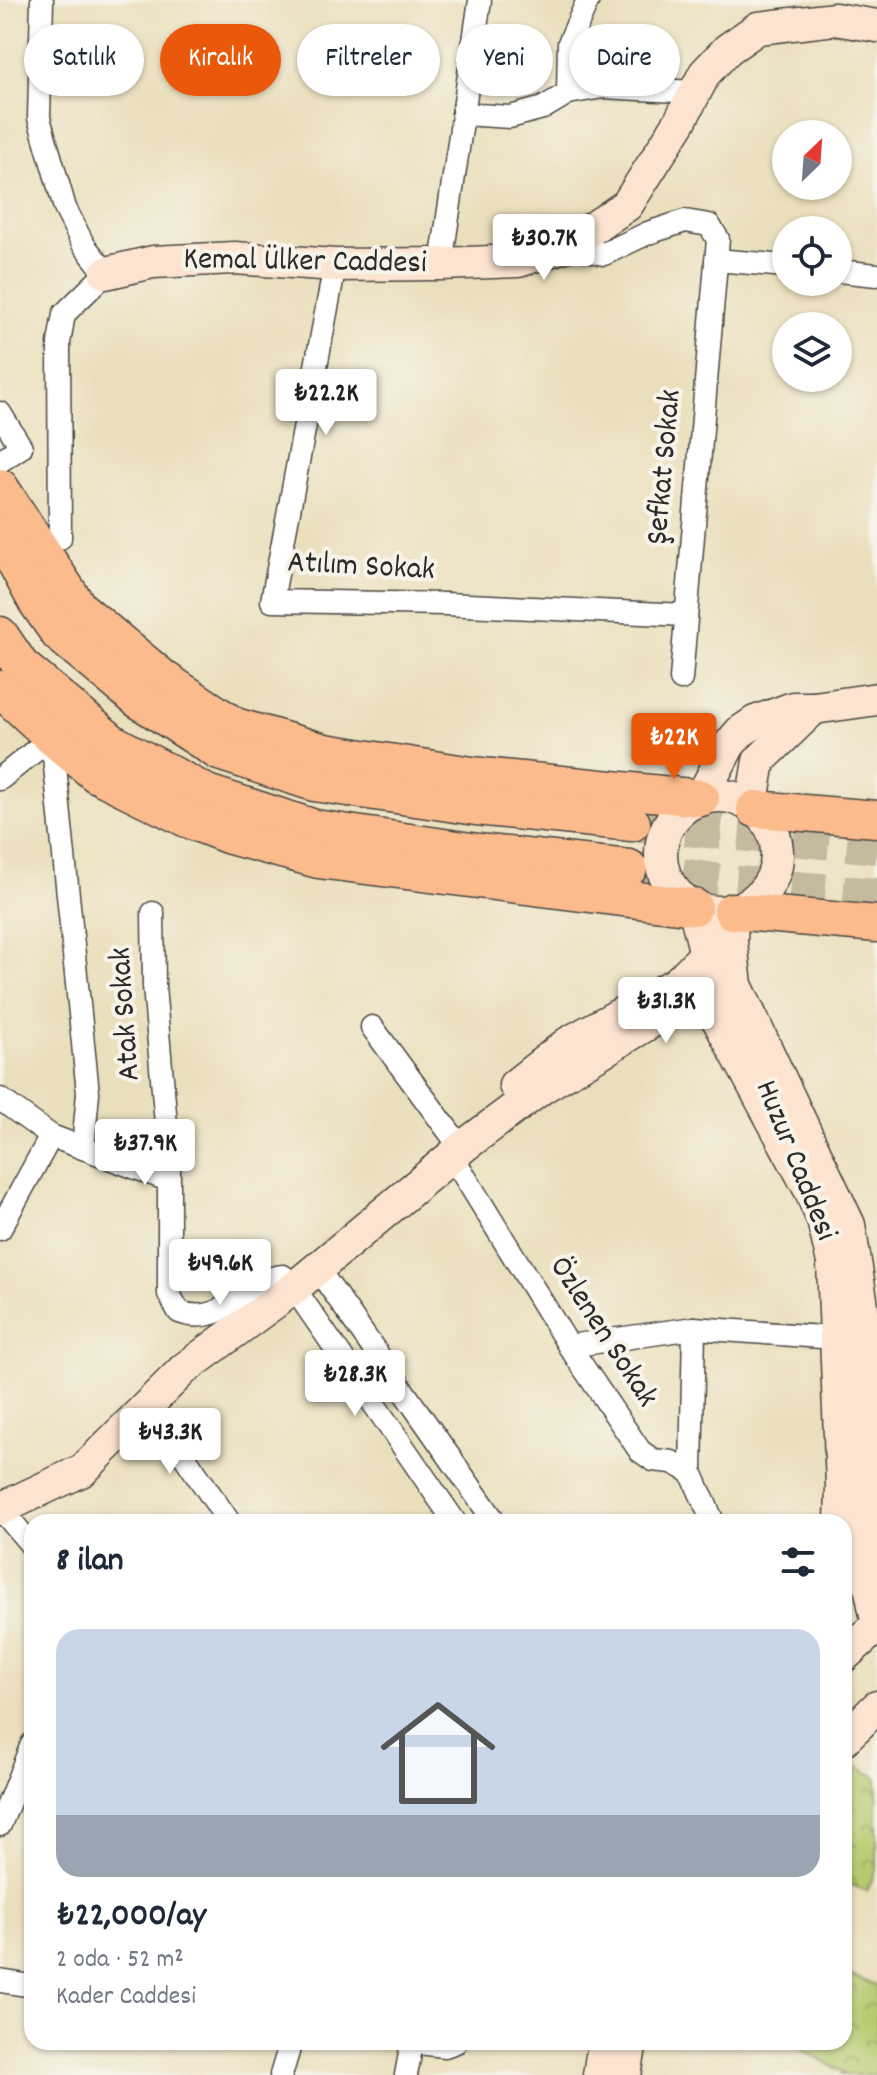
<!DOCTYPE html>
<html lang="tr">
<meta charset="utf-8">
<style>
body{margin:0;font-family:Dekko,sans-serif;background:#f2f2f3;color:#1f2937;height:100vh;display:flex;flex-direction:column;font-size:30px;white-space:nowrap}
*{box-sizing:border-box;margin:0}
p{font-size:26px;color:#747a83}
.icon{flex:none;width:44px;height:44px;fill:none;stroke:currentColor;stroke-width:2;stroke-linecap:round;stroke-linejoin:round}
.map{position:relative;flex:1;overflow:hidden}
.drawer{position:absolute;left:24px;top:1514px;width:828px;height:536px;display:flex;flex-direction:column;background:#fff;border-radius:24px;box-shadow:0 2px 6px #0004}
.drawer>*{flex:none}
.banner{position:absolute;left:24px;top:24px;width:830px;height:72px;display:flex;gap:16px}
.needle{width:52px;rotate:25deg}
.controls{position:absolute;left:772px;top:120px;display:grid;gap:16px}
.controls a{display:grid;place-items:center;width:80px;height:80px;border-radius:50%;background:#fff;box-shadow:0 2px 6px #0004;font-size:40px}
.price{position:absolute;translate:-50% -68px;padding:0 18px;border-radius:8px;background:#fff;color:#222;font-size:26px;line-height:52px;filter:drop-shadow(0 2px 4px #0008)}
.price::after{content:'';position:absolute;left:50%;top:48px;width:24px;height:18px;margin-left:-12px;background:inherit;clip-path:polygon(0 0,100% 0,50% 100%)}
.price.on{background:#ea580c;color:#fff}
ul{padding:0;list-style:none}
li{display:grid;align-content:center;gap:16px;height:424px;padding:0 32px}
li+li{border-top:2px solid #e0e1e3}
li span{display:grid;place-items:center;height:248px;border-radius:24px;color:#555}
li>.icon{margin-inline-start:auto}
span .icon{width:144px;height:144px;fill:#fffc;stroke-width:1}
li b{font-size:34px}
h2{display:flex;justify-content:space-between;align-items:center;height:96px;padding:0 32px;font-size:34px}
.pill{padding:0 28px;border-radius:36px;background:#fff;box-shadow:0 2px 6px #0004;font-size:28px;line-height:72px}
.pill.on{background:#ea580c;color:#fff}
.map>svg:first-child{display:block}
.park{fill:url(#park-crowns);stroke:#707a4c;stroke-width:2}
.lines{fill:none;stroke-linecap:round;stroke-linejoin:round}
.primary-tunnel{stroke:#c4bb9f;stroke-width:36;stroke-dasharray:36 18;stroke-linecap:butt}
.street-casing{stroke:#484641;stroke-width:25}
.secondary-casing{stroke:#484641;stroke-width:35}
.primary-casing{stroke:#484641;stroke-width:39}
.street{stroke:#fff;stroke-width:22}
.secondary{stroke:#fde4d1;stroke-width:32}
.primary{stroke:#fbbb8d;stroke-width:36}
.labels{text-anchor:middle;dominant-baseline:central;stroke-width:8;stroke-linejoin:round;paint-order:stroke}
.street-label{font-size:32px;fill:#2b2b2b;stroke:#f7f3e8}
</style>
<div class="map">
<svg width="877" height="2075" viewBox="0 0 877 2075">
<defs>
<pattern id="park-crowns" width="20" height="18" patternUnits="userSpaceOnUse" patternTransform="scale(2)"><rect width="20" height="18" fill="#b6ca6e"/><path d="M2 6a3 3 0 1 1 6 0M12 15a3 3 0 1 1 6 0" fill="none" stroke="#94a45b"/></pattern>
</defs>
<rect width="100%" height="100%" fill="#f7f3e8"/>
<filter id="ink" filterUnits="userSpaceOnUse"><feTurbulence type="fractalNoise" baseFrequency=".0125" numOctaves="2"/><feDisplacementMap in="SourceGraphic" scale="16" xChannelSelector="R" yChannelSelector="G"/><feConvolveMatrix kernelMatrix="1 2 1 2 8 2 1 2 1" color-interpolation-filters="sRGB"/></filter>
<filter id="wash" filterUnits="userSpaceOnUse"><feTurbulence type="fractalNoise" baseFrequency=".006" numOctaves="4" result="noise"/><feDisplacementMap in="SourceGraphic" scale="32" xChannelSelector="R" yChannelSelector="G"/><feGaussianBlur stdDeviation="1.8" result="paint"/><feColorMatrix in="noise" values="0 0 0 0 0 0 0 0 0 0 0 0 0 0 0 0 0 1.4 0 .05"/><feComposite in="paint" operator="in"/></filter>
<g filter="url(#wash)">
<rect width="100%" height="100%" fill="#eadfbc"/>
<g class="park">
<path d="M 855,1766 L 877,1777 L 877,1867 L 867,1891 L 844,1882 L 844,1777 Z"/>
<path d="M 844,1973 L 877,1986 L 877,2075 L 841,2075 L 843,2072 L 788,2042 L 844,2042 Z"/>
</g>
</g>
<g filter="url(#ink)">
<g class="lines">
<g class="primary-tunnel">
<path d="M 632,823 L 877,846"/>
<path d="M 629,868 L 727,883 L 877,896"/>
</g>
<defs>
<g id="street">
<path d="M 42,0 L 39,118 L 65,208 L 83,244 L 106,273 L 64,314 L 59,343 L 60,538"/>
<path d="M 568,93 L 569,43 L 588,0"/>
<path d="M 463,114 L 510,117 L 543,108 L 568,93 L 603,87 L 695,92"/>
<path d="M 568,245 L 604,254 L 648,233 L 685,221 L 709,225 L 718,239 L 681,679"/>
<path d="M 716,260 L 786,266"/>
<path d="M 441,264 L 480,0"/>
<path d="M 335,265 L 272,601 L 445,604 L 686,615"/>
<path d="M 838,271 L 877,275"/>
<path d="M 0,413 L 21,447 L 0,461"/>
<path d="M 52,737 L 88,1093 L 83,1148"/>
<path d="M 0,779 L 52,737"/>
<path d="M 153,913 L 154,986 L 169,1159 L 169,1294 L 179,1312 C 226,1329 241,1280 283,1276 L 294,1288 L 455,1522"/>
<path d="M 372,1027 L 461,1148"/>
<path d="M 0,1099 L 51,1136 L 168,1180"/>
<path d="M 452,1156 L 569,1346 L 640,1451 L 653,1460 L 672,1462 L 691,1472 L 713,1522"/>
<path d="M 0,1229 L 51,1136"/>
<path d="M 317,1268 L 495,1522"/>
<path d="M 569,1346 L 694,1328 L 836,1338"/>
<path d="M 149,1404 L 229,1522"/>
<path d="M 691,1472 L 694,1328"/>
<path d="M 1,1509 L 32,1546"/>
<path d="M 0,1825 L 32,1744"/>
<path d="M 0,1981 L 32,1986"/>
<path d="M 410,2042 L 445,2046 L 456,2042"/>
<path d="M 281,2075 L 291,2042"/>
<path d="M 406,2075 L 412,2043"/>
</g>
<g id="secondary">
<path d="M 106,273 L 153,262 L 234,258 L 335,265 L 441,264 L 518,261 L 568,245 L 627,205 L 679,123 L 705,73 L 728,49 L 758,28 L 835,19 L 877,26"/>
<circle cx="719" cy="854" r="58"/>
<path d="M 701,798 L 729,745 L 740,732 L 755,722 L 793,708 L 814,708 L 877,699"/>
<path d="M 755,809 L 754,790 L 759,761 L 814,708"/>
<path d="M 694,907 L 706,954 L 727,1002"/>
<path d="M 732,911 L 731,942 L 736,985 L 849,1225 L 865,1324 L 870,1412 L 865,1561 L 877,1620"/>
<path d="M 515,1085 L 568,1043 L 677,983 L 706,954"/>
<path d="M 809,1187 L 823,1220 L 833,1262 L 842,1486 L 841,1522"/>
<path d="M 0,1509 L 83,1470 L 184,1369 L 294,1288 L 464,1146 L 543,1087 L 679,1005 L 696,999 L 710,1005 L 808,1186"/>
<path d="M 844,1656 L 877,1626"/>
<path d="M 844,1739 L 877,1707"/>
<path d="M 599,2075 L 604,2042"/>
<path d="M 625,2075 L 631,2042"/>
</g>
<g id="primary">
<path d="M 0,487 L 79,608 L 164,679 L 235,726 L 325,752 L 472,775 L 701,798"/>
<path d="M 0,534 L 36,601 L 59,634 L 137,699 L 219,752 L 314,783 L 476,807 L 632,823"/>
<path d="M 0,635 L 21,666 L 113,743 L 207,793 L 315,828 L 478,852 L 629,868"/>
<path d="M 0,689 L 52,737 L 96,774 L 189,820 L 230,836 L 318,860 L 694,907"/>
<path d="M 755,809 L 877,819"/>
<path d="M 732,911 L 877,924"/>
</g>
</defs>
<use href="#street" class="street-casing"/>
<use href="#secondary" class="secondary-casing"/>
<use href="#primary" class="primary-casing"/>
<use href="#street" class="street"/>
<use href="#secondary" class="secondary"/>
<use href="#primary" class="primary"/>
</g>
</g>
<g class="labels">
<g class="street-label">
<text transform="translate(305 263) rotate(1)">Kemal Ülker Caddesi</text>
<text transform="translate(666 467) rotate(-85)">Şefkat Sokak</text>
<text transform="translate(361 568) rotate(3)">Atılım Sokak</text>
<text transform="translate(127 1014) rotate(-94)">Atak Sokak</text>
<text transform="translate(794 1161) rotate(68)">Huzur Caddesi</text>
<text transform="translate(602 1333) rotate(57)">Özlenen Sokak</text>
</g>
</g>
</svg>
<div class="controls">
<a><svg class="needle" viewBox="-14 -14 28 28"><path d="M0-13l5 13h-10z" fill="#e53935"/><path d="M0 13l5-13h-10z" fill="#747a83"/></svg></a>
<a><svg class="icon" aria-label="locate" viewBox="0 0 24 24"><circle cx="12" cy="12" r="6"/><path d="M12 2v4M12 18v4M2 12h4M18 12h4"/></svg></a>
<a><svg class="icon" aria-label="layers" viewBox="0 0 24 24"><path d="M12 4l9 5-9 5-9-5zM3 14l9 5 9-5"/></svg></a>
</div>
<b class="price" style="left:544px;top:282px">₺30.7K</b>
<b class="price" style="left:326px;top:437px">₺22.2K</b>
<b class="price on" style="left:674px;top:781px">₺22K</b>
<b class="price" style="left:666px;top:1045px">₺31.3K</b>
<b class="price" style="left:145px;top:1187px">₺37.9K</b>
<b class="price" style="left:220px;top:1307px">₺49.6K</b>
<b class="price" style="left:355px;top:1418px">₺28.3K</b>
<b class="price" style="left:170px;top:1476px">₺43.3K</b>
<div class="banner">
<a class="pill">Satılık</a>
<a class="pill on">Kiralık</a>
<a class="pill">Filtreler</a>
<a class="pill">Yeni</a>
<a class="pill">Daire</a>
</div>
<section class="drawer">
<h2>8 ilan<svg class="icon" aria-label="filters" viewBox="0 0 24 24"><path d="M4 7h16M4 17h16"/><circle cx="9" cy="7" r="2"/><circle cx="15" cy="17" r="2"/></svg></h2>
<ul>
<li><span style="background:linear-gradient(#c9d6e8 75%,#9aa5b1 0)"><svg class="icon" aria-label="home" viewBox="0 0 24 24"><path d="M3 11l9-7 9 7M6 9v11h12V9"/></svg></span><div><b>₺22,000/ay</b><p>2 oda · 52 m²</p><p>Kader Caddesi</p></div></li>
</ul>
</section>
</div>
